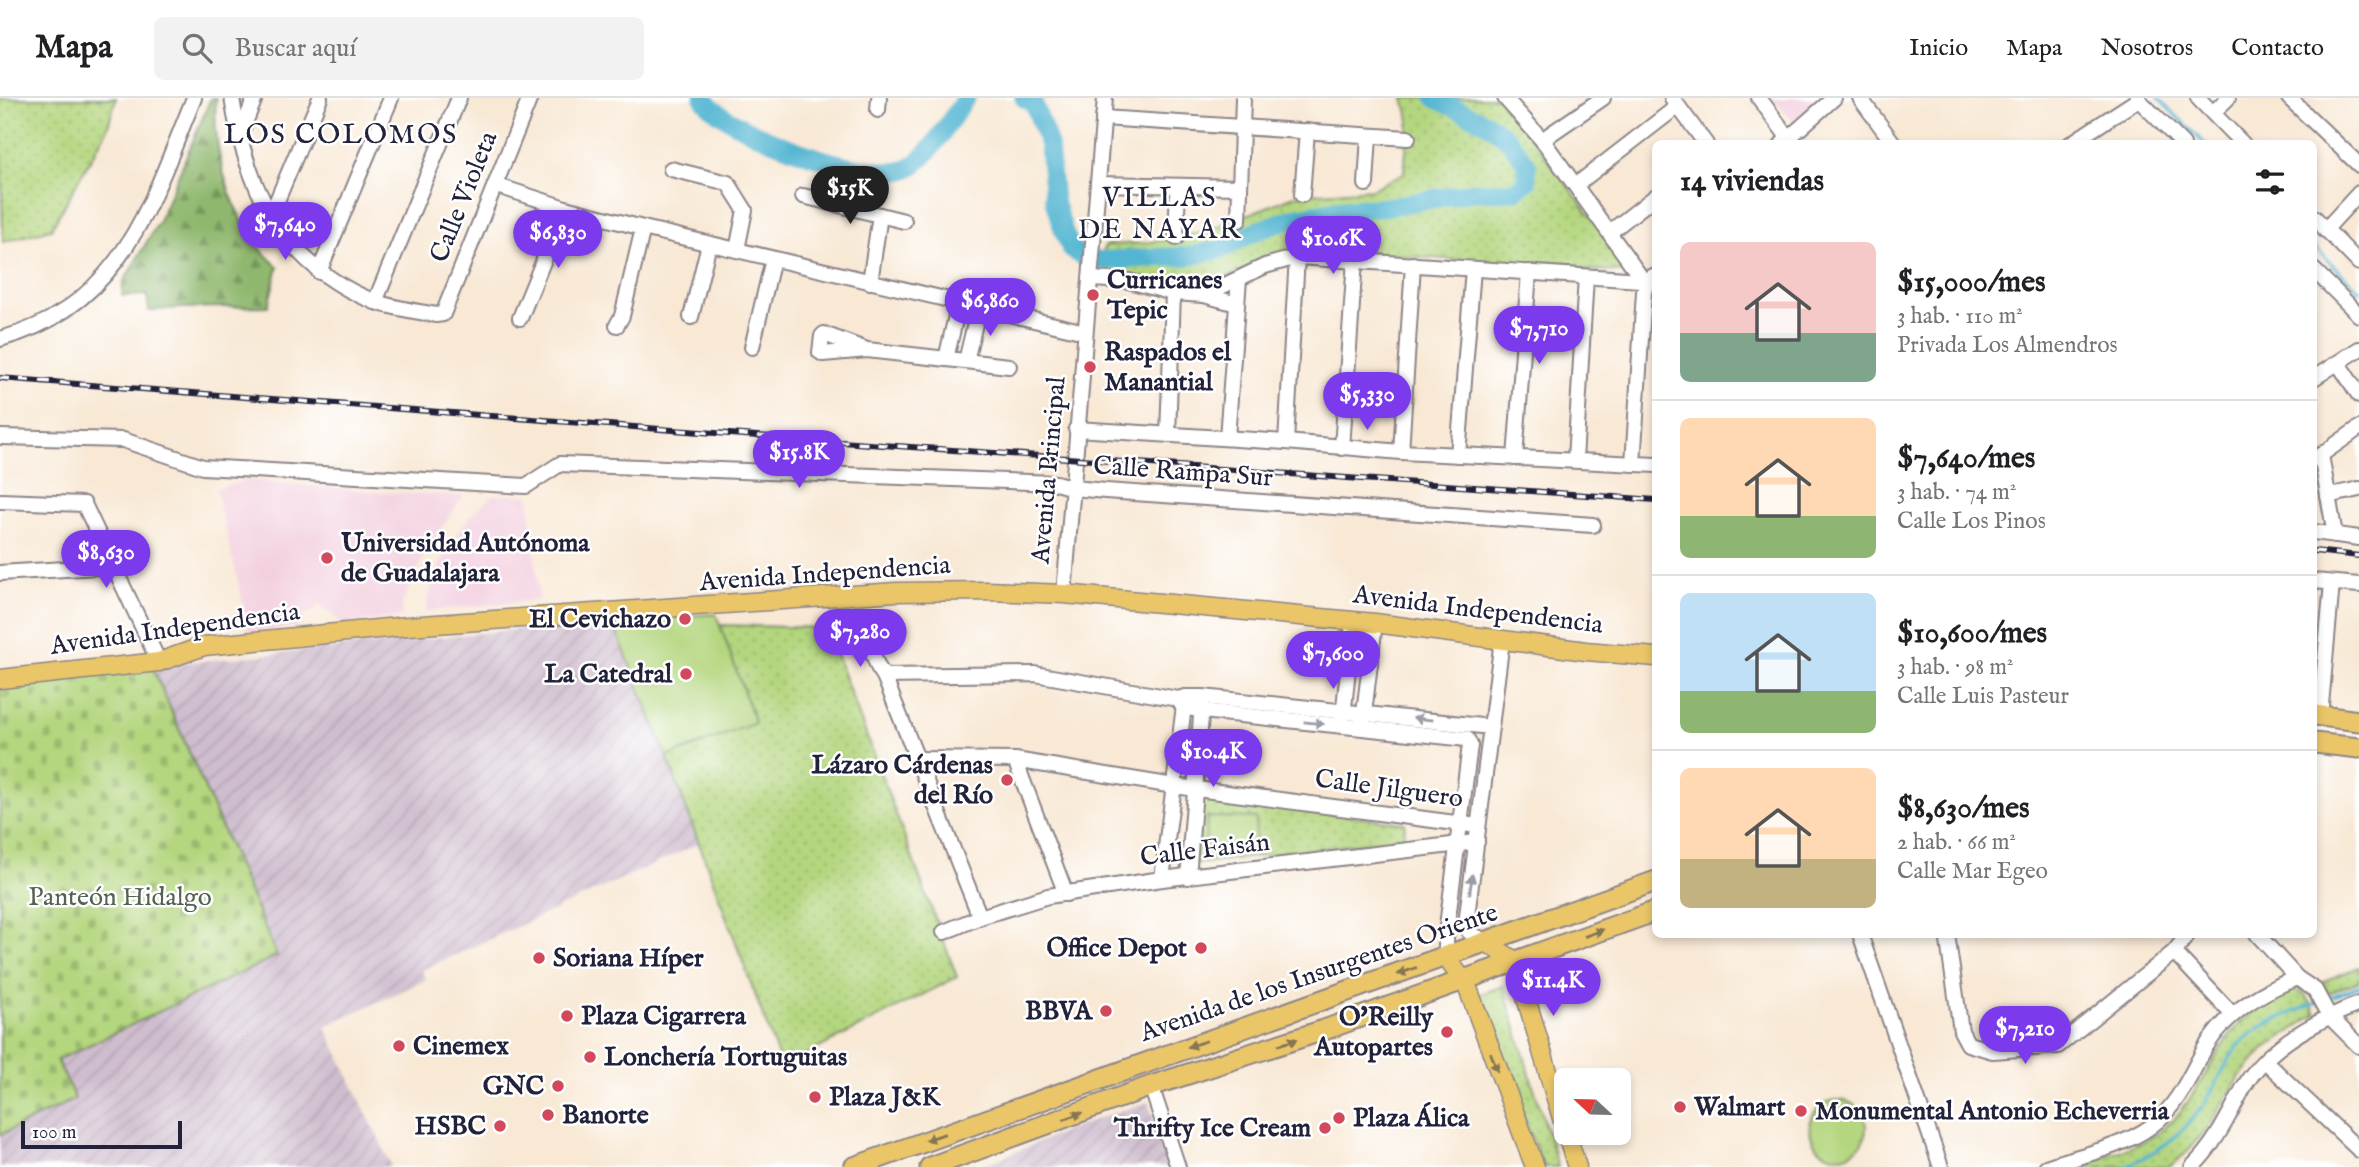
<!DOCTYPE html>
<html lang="es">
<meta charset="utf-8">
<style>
body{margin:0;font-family:"IM FELL English",serif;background:#f2f2f2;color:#202124;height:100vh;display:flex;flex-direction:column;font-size:26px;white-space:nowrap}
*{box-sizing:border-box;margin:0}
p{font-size:23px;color:#757577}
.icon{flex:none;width:38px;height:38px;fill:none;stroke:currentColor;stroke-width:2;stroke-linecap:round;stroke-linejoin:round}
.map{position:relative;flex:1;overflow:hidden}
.panel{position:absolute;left:1652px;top:42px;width:665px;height:798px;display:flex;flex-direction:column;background:#fff;border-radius:10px;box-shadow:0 4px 10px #0003}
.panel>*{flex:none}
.needle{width:46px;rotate:292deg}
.controls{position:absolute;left:1554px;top:970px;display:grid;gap:14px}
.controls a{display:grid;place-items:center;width:77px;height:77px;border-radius:10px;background:#fff;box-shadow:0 4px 10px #0003;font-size:35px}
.scale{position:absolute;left:21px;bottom:18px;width:161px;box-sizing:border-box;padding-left:7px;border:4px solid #22223b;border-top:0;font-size:19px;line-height:24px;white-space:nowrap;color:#22223b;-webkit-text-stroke:5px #fff;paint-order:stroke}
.price{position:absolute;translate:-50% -60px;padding:0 16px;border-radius:24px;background:#7c3aed;color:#fff;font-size:23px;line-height:46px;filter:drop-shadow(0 2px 4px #0008)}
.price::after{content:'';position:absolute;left:50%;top:42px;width:21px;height:16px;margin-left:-10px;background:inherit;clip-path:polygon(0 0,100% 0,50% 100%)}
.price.selected{background:#222;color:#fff}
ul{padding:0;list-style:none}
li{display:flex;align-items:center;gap:21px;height:175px;padding:0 28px}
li+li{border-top:2px solid #e0e0e0}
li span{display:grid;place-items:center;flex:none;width:196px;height:140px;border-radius:10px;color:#555}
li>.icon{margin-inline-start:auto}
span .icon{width:84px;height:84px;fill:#fffc;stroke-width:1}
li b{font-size:30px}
h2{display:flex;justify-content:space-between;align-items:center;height:84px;padding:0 28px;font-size:30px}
header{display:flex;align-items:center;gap:42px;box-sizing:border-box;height:98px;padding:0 35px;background:#fff;border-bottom:2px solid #e0e0e0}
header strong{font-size:33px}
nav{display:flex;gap:38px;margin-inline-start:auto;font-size:24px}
.search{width:490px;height:63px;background:#f2f2f2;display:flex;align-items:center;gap:18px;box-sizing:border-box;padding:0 24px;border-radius:10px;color:#757577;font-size:26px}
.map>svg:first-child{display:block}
.built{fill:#f3cfdf}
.industrial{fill:url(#industrial-furrows)}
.grass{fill:url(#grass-dots);stroke:#6b7c5c;stroke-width:2}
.forest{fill:url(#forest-firs);stroke:#586c54;stroke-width:2}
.cemetery{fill:url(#cemetery-stones);stroke:#6b7c5c;stroke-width:2}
.pitch{fill:#b4d67e;stroke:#6b7c5c;stroke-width:2}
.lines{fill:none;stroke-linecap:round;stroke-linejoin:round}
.stream{stroke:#53b5d2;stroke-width:3.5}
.river{stroke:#53b5d2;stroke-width:19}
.minor-casing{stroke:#8d8588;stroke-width:18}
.major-casing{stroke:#8d8588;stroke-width:21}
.highway-casing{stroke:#8d8588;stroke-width:23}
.minor{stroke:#fff;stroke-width:14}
.major{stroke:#eac669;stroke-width:18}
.highway{stroke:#eac669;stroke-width:19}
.rail-casing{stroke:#22223b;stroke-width:6}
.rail{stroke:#fff;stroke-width:3.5;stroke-dasharray:10;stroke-linecap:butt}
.oneway{fill:#9c9ca7}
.oneway2{fill:#867452}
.poi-dot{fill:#d1495b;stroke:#fff;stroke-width:2.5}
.labels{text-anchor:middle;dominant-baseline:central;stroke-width:5;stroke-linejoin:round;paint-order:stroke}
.street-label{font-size:26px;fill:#22223b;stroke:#fff}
.poi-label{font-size:26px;font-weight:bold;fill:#22223b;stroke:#fff;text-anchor:start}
.park-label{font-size:26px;fill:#556152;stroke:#fff}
.neighbourhood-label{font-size:28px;letter-spacing:2px;fill:#22223b;stroke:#fff}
</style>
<header>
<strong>Mapa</strong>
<div class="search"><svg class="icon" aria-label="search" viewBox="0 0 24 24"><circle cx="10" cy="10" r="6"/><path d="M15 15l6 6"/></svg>Buscar aquí</div>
<nav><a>Inicio</a><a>Mapa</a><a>Nosotros</a><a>Contacto</a></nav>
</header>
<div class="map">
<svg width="2359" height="1069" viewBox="0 0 2359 1069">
<defs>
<pattern id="industrial-furrows" width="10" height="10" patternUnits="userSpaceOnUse" patternTransform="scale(1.75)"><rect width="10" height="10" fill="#cfbdce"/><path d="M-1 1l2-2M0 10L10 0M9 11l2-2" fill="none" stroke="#b1a2b2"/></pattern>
<pattern id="grass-dots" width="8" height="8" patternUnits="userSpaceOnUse" patternTransform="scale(1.75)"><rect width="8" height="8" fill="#b4d67e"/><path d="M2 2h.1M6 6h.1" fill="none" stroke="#9ab76e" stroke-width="1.8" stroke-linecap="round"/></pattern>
<pattern id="forest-firs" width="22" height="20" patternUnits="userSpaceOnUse" patternTransform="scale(1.75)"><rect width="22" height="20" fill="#8fb76d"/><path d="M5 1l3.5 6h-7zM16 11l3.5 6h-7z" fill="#74945b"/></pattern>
<pattern id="cemetery-stones" width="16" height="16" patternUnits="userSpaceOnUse" patternTransform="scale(1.75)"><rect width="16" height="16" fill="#b4d67e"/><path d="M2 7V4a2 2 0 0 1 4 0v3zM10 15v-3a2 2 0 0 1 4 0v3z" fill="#9ab76e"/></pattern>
</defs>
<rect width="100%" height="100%" fill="#fff"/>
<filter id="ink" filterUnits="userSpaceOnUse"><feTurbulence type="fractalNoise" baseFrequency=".0143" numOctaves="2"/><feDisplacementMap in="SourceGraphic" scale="14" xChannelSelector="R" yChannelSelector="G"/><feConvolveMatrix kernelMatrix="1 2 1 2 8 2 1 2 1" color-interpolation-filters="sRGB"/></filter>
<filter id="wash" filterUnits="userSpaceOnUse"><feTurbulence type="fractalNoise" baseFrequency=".00686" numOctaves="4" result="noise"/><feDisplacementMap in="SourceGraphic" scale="28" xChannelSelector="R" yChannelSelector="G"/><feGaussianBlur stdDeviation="1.57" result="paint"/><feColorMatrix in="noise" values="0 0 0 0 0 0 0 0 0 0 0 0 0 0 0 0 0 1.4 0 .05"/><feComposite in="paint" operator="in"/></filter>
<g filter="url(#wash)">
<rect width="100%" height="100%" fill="#f8e8d4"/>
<g class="built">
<path d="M 1773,0 L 1823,0 L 1794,25 Z"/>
<path d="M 247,382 L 387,395 L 464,397 L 426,452 L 402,506 L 402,519 L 343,526 L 320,506 L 311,515 L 309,513 L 297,524 L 299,528 L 247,534 L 243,515 L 245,514 L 216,391 Z"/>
<path d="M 493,397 L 529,397 L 539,502 L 425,513 L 435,477 L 451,446 L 470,418 Z"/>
</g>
<g class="industrial">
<path d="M 612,522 L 700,745 L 422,872 L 426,882 L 325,928 L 392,1069 L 0,1069 L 0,1037 L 75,1001 L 56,962 L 277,858 L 152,568 Z"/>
<path d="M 1148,1004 L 1170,1069 L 978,1069 L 1099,1020 Z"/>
</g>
<g class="grass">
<path d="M 0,0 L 116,0 L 107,32 L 51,131 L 3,144 Z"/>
<path d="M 1404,0 L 1502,0 L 1626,165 L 1620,174 L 1298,150 L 1266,162 L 1209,187 L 1183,189 L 1108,178 L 1102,174 L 1104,149 L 1107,147 L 1146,145 L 1206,133 L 1297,97 L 1372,91 L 1404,75 L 1409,21 Z"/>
<path d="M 720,527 L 826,530 L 957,879 L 782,969 L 667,659 L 755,625 Z"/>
<path d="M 1200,698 L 1405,725 L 1404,740 L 1194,766 Z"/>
<path d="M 2359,869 L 2359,883 L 2328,895 L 2321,884 Z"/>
<path d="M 1503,888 L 1558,1069 L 1543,1069 L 1477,897 Z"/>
<path d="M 2290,892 C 2306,892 2310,903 2316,916 L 2263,952 L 2239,980 L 2210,1027 L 2185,1056 L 2169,1069 L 2067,1069 C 2098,1059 2137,1052 2162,1032 C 2207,995 2214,934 2266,904 C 2274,899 2282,894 2290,892 Z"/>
</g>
<path class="forest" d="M 211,0 L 216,0 C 212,48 227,105 256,145 C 262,154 271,162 278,169 L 268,208 L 178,210 L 149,213 L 147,197 L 122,198 L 123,185 L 159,123 Z"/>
<path class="cemetery" d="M 152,568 L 277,858 L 57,962 L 75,1001 L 0,1037 L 0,586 Z"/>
<g class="pitch">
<path d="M 716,516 L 755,625 L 667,659 L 612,522 Z"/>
<path d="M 1207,719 L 1256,720 L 1255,749 L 1205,748 Z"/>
<circle cx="1838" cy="1030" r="28"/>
</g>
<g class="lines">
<g class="stream">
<path d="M 2158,0 L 2205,46"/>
<path d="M 2314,149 L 2359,192"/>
<path d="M 2326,901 L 2359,888"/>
<path d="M 2125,1069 C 2165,1050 2189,1033 2212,993 C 2221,978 2227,961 2239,947 C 2258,925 2293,915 2319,904"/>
</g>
<g class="river">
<path d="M 703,0 C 724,33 867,84 904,72 C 928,64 950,21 966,0"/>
<path d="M 1024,0 L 1034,6 L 1049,47 L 1054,103 L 1063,131 L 1071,151 L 1091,163 L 1189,158 L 1222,151 L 1256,133 L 1293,120 L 1341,111 L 1379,110 L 1472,94 L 1514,93 L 1527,84 L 1527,66 L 1507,40 L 1488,26 L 1435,0"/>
</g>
</g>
</g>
<g filter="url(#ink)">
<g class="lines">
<defs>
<g id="minor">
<path d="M 232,0 C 246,90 283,167 373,203 C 392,210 415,213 436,217 L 443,216 L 530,0"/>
<path d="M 1505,0 L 1544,44 L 1643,182"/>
<path d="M 1672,0 L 1706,46"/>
<path d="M 1759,0 L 1793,46"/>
<path d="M 1860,0 L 1894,46"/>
<path d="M 2137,0 L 2183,46"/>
<path d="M 2198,0 L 2243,46"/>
<path d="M 2289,0 L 2359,67"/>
<path d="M 878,12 L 879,0"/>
<path d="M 2213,15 L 2228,0"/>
<path d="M 1103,20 L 1408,40"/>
<path d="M 240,37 L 255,0"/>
<path d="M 1544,44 L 1549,37 L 1603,0"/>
<path d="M 1782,46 L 1834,0"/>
<path d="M 2070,46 L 2139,1"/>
<path d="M 671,71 L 728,85 L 745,112 L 737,152"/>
<path d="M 1098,86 L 1240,89"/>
<path d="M 1366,86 L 1369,38"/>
<path d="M 495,87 L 565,110 L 643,130 L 1085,234"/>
<path d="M 1576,87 L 1678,8"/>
<path d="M 1302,97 L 1307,33"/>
<path d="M 803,98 L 904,123"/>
<path d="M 271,117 L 320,0"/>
<path d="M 2314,119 L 2359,165"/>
<path d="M 1239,122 L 1243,0"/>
<path d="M 2325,132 L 2359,95"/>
<path d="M 1610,134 L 1656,98"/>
<path d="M 1176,140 L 1178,88"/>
<path d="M 2314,172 L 2359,217"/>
<path d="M 319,174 L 391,0"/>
<path d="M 1090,181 L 1129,183 L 1173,195 L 1204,197 L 1265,168 L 1297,159 L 1656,183"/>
<path d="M 870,184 L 880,117"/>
<path d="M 1204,197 L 1237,206"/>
<path d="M 375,204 L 459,0"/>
<path d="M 691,219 L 709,146"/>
<path d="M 520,220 L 565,110"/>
<path d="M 617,227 L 622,218 L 643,130"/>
<path d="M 0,241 C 123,209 151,103 194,0"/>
<path d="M 752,249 L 773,161"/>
<path d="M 867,252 L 823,256 L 820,254 L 822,238 L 824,236 L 867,252 L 1009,268"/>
<path d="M 946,261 L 959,205"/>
<path d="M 966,263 L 979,209"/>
<path d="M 2338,265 L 2359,297"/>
<path d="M 2314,280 L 2359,251"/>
<path d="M 1076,331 L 1286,344 L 1401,354 L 1656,367"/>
<path d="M 1168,337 L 1173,195"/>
<path d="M 0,339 L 123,342 L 203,369 L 526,388 L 560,366 L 1056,385 L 1073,390 L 1106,393 L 1593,427"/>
<path d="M 1227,340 L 1239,181"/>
<path d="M 1286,344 L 1297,159"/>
<path d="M 1342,350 L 1355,162"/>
<path d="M 1401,354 L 1413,166"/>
<path d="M 1458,357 L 1473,171"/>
<path d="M 2321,357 L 2335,437"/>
<path d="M 1515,360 L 1529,174"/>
<path d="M 2315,361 L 2359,330"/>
<path d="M 1575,362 L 1586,179"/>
<path d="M 1633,366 L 1644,194 L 1648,182 L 1653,178"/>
<path d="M 2328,398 L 2359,391"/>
<path d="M 0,403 L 84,406 L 159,564"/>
<path d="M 2314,434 L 2359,440"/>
<path d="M 0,475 L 114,468"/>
<path d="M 2314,483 L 2359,487"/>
<path d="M 1064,496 L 1105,0"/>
<path d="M 869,546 L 878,569 L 884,578 L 980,819"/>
<path d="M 884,578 L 1035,576 L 1178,601 L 1185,599 L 1203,599 L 1491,629"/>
<path d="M 1178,601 L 1183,609 L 1202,613 L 1467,641 L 1470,647 L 1446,836 L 1446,859"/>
<path d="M 2320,618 L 2332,485"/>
<path d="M 1343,619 L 1353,523"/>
<path d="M 1363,623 L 1375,525"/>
<path d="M 918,661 L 1015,662 L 1174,688 L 1478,728"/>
<path d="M 1015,662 L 1066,796"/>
<path d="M 1188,779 L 1202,606"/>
<path d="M 1162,781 L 1185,600"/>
<path d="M 944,834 L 980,819 L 1048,798 L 1162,781 L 1477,744"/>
<path d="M 1860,836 L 1941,1069"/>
<path d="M 1947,836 L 1961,933 L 1968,946 L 1993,953 L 2058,948 L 2174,854 L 2188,836"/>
<path d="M 2257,836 L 2297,880 L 2315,892 L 2329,918 L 2359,948"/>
<path d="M 1486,844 L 1469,834 L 1467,818 L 1502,542"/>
<path d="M 2174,854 L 2233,917"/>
<path d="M 2265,963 L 2359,1052"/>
<path d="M 1151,988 L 1178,1069"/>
<path d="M 2046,1069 C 2078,1058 2123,1049 2150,1029 C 2177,1009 2190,978 2205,950 C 2226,915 2260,894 2297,880"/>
<path d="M 2192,1069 C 2217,1045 2229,1016 2245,987 C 2269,947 2318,922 2359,906"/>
</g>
<g id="major">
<path d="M 0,581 L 159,564 L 204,548 L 408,528 L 896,494 L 987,493 L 1064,496 L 1375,525 L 1586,553 L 1656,559"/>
<path d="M 1486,844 L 1515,863 L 1566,1034"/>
<path d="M 1446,859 L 1467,888 L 1535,1069"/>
<path d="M 1566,1034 L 1577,1069"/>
</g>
<g id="highway">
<path d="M 2314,617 L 2359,623"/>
<path d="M 2314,645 L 2359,650"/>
<path d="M 854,1069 L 1656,783"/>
<path d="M 930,1069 L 1151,988 L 1324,932 L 1656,813"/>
</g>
</defs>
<use href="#minor" class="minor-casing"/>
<use href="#major" class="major-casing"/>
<use href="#highway" class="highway-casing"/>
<use href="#minor" class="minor"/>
<use href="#major" class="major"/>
<use href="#highway" class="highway"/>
<defs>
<g id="rail">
<path d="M 0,280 L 673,332 L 1656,402"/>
<path d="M 2314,453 L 2359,458"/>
</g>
</defs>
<use href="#rail" class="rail-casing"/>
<use href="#rail" class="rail"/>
</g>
<defs><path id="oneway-solid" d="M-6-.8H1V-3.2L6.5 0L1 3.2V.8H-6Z" transform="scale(1.75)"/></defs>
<g class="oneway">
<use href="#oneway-solid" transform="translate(1423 621) rotate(-174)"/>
<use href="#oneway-solid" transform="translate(1314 625) rotate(6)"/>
<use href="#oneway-solid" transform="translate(1471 786) rotate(-82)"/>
</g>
<g class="oneway2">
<use href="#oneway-solid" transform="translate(1594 835) rotate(-20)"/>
<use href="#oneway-solid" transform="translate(1407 873) rotate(160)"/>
<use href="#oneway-solid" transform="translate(1288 944) rotate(-18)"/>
<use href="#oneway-solid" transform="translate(1197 946) rotate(162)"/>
<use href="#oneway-solid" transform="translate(1494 964) rotate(70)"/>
<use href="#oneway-solid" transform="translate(1073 1018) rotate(-21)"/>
<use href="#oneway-solid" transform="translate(935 1039) rotate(161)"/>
</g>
</g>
<g class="poi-dot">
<circle cx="1093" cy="197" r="7"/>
<circle cx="1090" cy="269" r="7"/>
<circle cx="327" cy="460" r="7"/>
<circle cx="685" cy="521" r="7"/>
<circle cx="686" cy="576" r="7"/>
<circle cx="1007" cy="682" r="7"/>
<circle cx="1201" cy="850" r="7"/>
<circle cx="539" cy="860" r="7"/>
<circle cx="1106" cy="913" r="7"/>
<circle cx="567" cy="918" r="7"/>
<circle cx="1447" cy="934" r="7"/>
<circle cx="399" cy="948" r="7"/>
<circle cx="590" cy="959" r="7"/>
<circle cx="558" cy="988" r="7"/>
<circle cx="815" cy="999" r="7"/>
<circle cx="1680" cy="1009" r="7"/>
<circle cx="1801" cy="1013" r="7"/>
<circle cx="548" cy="1017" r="7"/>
<circle cx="1339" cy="1020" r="7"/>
<circle cx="500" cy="1028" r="7"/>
<circle cx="1325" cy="1030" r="7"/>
</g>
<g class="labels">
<g class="street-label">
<text transform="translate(464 99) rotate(-68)">Calle Violeta</text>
<text transform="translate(1049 372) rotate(-85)">Avenida Principal</text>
<text transform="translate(1183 374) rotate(4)">Calle Rampa Sur</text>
<text transform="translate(825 476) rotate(-4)">Avenida Independencia</text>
<text transform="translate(1478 512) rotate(7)">Avenida Independencia</text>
<text transform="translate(175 531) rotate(-8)">Avenida Independencia</text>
<text transform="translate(1389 691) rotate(8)">Calle Jilguero</text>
<text transform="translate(1205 752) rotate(-7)">Calle Faisán</text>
<text transform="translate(1319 875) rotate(-19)">Avenida de los Insurgentes Oriente</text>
</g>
<g class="poi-label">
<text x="1107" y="182">Curricanes<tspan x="1107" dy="30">Tepic</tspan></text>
<text x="1104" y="254">Raspados el<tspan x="1104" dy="30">Manantial</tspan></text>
<text x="341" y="445">Universidad Autónoma<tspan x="341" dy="30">de Guadalajara</tspan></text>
<text x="671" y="521" text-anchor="end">El Cevichazo</text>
<text x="672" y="576" text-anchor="end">La Catedral</text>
<text x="993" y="667" text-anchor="end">Lázaro Cárdenas<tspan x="993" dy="30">del Río</tspan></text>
<text x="1187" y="850" text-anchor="end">Office Depot</text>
<text x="553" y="860">Soriana Híper</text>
<text x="1092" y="913" text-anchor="end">BBVA</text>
<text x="581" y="918">Plaza Cigarrera</text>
<text x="1433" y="919" text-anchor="end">O'Reilly<tspan x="1433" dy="30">Autopartes</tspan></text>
<text x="413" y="948">Cinemex</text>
<text x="604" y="959">Lonchería Tortuguitas</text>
<text x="544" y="988" text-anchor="end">GNC</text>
<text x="829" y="999">Plaza J&amp;K</text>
<text x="1694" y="1009">Walmart</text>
<text x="1815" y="1013">Monumental Antonio Echeverria</text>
<text x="562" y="1017">Banorte</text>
<text x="1353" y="1020">Plaza Álica</text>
<text x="486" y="1028" text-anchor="end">HSBC</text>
<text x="1311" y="1030" text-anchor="end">Thrifty Ice Cream</text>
</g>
<g class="park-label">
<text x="120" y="799">Panteón Hidalgo</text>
</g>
<g class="neighbourhood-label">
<text x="341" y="37">LOS COLOMOS</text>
<text x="1160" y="100">VILLAS<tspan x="1160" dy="32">DE NAYAR</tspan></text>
</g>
</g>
</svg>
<div class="controls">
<a><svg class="needle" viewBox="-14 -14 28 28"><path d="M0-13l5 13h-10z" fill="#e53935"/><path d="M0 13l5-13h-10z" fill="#757577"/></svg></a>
</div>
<div class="scale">100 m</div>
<b class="price selected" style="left:850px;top:128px">$15K</b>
<b class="price" style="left:285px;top:164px">$7,640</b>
<b class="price" style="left:558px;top:172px">$6,830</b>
<b class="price" style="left:1333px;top:178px">$10.6K</b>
<b class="price" style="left:990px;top:240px">$6,860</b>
<b class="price" style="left:1539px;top:268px">$7,710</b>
<b class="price" style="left:1367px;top:334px">$5,330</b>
<b class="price" style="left:799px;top:392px">$15.8K</b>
<b class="price" style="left:106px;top:492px">$8,630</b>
<b class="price" style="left:860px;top:571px">$7,280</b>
<b class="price" style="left:1333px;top:593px">$7,600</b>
<b class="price" style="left:1213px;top:691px">$10.4K</b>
<b class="price" style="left:1553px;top:920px">$11.4K</b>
<b class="price" style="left:2025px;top:968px">$7,210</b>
<section class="panel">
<h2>14 viviendas<svg class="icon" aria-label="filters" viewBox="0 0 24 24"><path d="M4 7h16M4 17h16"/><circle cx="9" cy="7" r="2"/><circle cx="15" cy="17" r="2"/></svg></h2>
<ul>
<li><span style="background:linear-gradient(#f6c9c9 65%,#7fa58c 0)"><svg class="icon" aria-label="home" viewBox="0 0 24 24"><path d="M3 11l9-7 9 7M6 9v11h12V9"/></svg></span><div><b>$15,000/mes</b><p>3 hab. · 110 m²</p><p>Privada Los Almendros</p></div></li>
<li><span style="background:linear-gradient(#ffd9b3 70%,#8fb573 0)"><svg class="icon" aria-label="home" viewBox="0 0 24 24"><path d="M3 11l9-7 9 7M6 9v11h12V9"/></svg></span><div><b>$7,640/mes</b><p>3 hab. · 74 m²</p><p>Calle Los Pinos</p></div></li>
<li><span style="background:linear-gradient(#bfe0f5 70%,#8fb573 0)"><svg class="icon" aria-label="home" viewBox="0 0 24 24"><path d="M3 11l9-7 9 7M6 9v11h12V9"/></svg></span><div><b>$10,600/mes</b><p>3 hab. · 98 m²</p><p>Calle Luis Pasteur</p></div></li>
<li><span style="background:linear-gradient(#ffd9b3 65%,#c2b280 0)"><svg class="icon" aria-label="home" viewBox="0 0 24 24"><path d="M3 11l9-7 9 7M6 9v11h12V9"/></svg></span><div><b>$8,630/mes</b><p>2 hab. · 66 m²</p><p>Calle Mar Egeo</p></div></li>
</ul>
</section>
</div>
